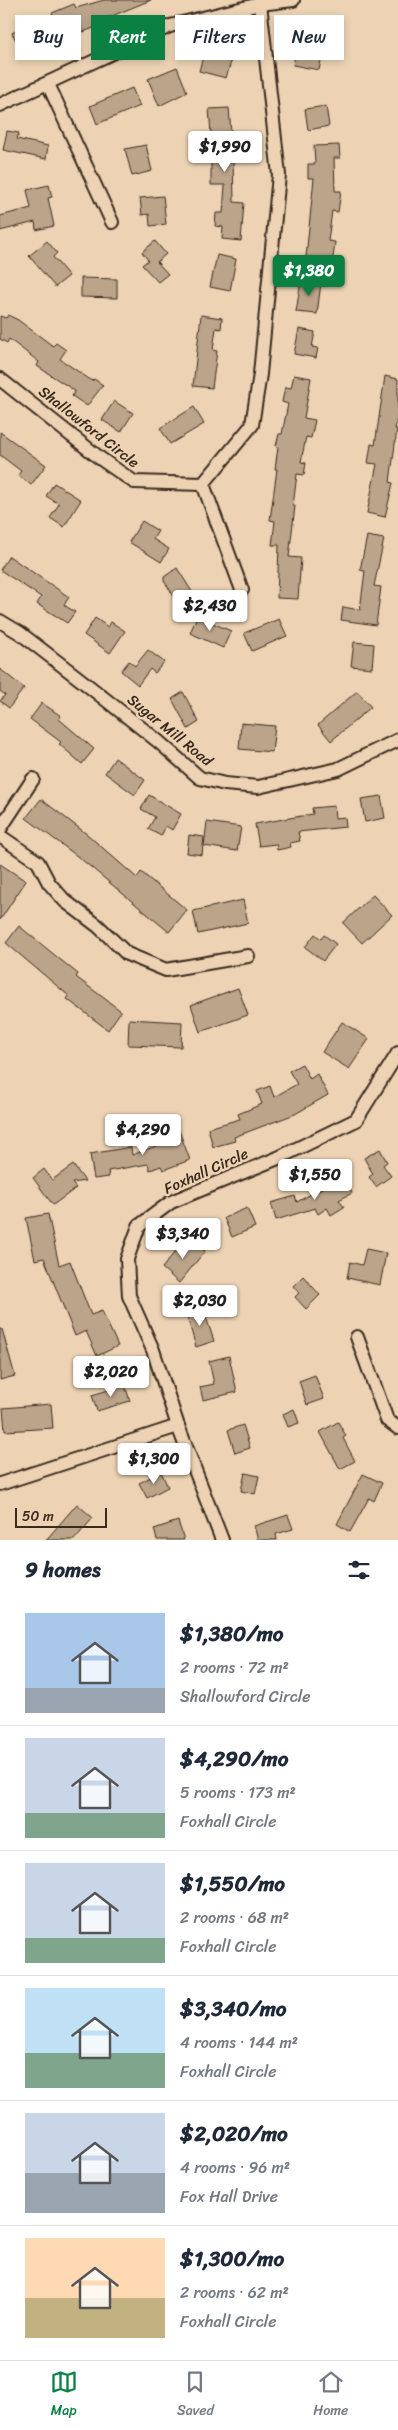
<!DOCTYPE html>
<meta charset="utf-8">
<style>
body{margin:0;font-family:Sriracha,sans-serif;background:#f2f2f3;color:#1f2937;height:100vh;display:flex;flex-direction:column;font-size:19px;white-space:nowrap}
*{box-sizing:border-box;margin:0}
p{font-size:16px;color:#747a83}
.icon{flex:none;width:28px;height:28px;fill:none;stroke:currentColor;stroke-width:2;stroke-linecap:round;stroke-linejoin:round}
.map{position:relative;height:1540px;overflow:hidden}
.drawer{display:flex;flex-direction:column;background:#fff;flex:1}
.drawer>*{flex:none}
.hud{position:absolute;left:15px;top:15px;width:369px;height:45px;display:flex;gap:10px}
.scale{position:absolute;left:15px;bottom:12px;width:92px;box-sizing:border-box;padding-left:5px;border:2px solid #3b2a1e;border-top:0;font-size:14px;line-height:18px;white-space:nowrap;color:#3b2a1e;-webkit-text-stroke:4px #edd3b4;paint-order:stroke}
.price{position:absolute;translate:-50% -42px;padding:0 11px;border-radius:5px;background:#fff;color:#222;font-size:16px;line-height:32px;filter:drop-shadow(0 1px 2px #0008)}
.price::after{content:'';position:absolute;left:50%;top:30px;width:15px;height:11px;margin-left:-8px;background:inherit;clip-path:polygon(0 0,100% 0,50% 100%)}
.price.selected{background:#0b8043;color:#fff}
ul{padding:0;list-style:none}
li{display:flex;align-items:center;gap:15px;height:125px;padding:0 25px}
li+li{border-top:1px solid #e0e1e3}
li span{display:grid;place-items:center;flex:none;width:140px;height:100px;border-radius:0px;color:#555}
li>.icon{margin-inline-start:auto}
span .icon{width:60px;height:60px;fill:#fffc;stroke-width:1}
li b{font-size:21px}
h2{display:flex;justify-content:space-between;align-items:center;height:60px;padding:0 25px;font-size:21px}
.tag{padding:0 18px;border-radius:0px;background:#fff;box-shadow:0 2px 8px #0003;font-size:18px;line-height:45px}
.tag.selected{background:#0b8043;color:#fff}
.tab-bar{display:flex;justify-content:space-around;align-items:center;height:70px;border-top:1px solid #e0e1e3;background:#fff;font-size:14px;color:#747a83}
.tab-bar a{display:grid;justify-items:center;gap:2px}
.tab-bar .selected{color:#0b8043}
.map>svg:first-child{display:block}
.building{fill:#bba48a;stroke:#3b2a1e}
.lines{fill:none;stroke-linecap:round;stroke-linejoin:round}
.street-casing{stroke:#3b2a1e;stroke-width:16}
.street{stroke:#edd3b4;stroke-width:12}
.labels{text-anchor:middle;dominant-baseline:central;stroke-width:5;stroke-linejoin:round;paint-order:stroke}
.street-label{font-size:15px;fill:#3b2a1e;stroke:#edd3b4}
</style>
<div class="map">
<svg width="398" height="1540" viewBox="0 0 398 1540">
<rect width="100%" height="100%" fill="#edd3b4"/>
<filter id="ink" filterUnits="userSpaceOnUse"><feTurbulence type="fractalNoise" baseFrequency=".02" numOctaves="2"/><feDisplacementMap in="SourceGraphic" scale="10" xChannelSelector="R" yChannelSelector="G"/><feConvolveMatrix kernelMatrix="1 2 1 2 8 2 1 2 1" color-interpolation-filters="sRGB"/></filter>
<g filter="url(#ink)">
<g class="building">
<path d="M 104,0 L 151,0 L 97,22 L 99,26 L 83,32 L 81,27 L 61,35 L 52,13 L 74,4 L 76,8 Z"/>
<path d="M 30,23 L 37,36 L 29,40 L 31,44 L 21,50 L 12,33 Z"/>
<path d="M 306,32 L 326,37 L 319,70 L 293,65 L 296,49 L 302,50 Z"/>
<path d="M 205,49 L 220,52 L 218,59 L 231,62 L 226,78 L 199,71 Z"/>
<path d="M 177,67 L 187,92 L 159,106 L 148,79 Z"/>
<path d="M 132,88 L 140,106 L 97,124 L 90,106 Z"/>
<path d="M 326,106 L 329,126 L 308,130 L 305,109 Z"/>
<path d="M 229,108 L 233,157 L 234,202 L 244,203 L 241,241 L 222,239 L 223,227 L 215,226 L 216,213 L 223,213 L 225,185 L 211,185 L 211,145 L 207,146 L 206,134 L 211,134 L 209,109 Z"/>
<path d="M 7,131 L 19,133 L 17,139 L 48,146 L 46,159 L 3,150 Z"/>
<path d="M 146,145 L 152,171 L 132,176 L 125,149 Z"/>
<path d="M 339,145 L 340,158 L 334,158 L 335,191 L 341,191 L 338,212 L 332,211 L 328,241 L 335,242 L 331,274 L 315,272 L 316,259 L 306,257 L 314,178 L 308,178 L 308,164 L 315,164 L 314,146 Z"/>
<path d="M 49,185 L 52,197 L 48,198 L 54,226 L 36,230 L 35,222 L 0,231 L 0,216 L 31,208 L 27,190 Z"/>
<path d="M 163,196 L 166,224 L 150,226 L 149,214 L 142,215 L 140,198 Z"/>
<path d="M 47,241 L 57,253 L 53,257 L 69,276 L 55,287 L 29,256 Z"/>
<path d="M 155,241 L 166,254 L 157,262 L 168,274 L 158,282 L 142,265 L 148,260 L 142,252 Z"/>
<path d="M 217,255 L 236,259 L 230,291 L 210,287 Z"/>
<path d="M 81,278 L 117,279 L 117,298 L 81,297 Z"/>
<path d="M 301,280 L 321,283 L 317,314 L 296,312 Z"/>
<path d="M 8,315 L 18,320 L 53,346 L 56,343 L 66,350 L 60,359 L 92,381 L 94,379 L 103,385 L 87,406 L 72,396 L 75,391 L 37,366 L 39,362 L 9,339 L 7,343 L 0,339 L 0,316 L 6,318 Z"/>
<path d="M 201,315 L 222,318 L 221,329 L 216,328 L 213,350 L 217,351 L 212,388 L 193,386 Z"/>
<path d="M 299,329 L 315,332 L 312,347 L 318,348 L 316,358 L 294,354 Z"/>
<path d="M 294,375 L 311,378 L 304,418 L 315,420 L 311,438 L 306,437 L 301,462 L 306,463 L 304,475 L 297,474 L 293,506 L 295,506 L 289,557 L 301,558 L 298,599 L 277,598 L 279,545 L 272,545 L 275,521 L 270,520 L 277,469 L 275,469 L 278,447 L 276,446 L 279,434 L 282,434 L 288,404 L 282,402 L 285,387 L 291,388 Z"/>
<path d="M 385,376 L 398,379 L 398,413 L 395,429 L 397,429 L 390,482 L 393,483 L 385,517 L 367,513 L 377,464 L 368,463 L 371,444 L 375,445 Z"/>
<path d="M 114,401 L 133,413 L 121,432 L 102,420 Z"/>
<path d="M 194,407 L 204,424 L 170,444 L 160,428 Z"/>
<path d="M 0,432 L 46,465 L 31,485 L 18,475 L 21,471 L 0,455 Z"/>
<path d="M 54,483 L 81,500 L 64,527 L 50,518 L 59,504 L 46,496 Z"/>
<path d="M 142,521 L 158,531 L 153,539 L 169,549 L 161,562 L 129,542 Z"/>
<path d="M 367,536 L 384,539 L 374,586 L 381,587 L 376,625 L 341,620 L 343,607 L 360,610 L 365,571 L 360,570 Z"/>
<path d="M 9,556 L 69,597 L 64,605 L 75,612 L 67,623 L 37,604 L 41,597 L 0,570 Z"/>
<path d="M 177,568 L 196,598 L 181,607 L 164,581 L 164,577 Z"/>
<path d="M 197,616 L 231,631 L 223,648 L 190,633 Z"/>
<path d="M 95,618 L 108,627 L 111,622 L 125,631 L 110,653 L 84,635 Z"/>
<path d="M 279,619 L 287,636 L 252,651 L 244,633 Z"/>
<path d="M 354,642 L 374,644 L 372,668 L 351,666 Z"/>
<path d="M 148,650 L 164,662 L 155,673 L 150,669 L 138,685 L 121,671 L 129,661 L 135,666 Z"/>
<path d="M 0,669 L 24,688 L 9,708 L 0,701 L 5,695 L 0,691 Z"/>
<path d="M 357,691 L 371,707 L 331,741 L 318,725 Z"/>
<path d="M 183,692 L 199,722 L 188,729 L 172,699 Z"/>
<path d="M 42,703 L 61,716 L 59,719 L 94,749 L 82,764 L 59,744 L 61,742 L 30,719 Z"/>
<path d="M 241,723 L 275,726 L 272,752 L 239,749 Z"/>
<path d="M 115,758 L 145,780 L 135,795 L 105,773 Z"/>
<path d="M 149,795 L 181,814 L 172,830 L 166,826 L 161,836 L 148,829 L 155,817 L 141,809 Z"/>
<path d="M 381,796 L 385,818 L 365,822 L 361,799 Z"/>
<path d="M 41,799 L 88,835 L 137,878 L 141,872 L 187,910 L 169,932 L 81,859 L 26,818 Z"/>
<path d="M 334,806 L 335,818 L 345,817 L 346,827 L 298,832 L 300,841 L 290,843 L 291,847 L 277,850 L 276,844 L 259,846 L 255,824 L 313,814 L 312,808 Z"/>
<path d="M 207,822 L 241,827 L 237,851 L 204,846 Z"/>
<path d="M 189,835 L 204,837 L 202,855 L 187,853 Z"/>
<path d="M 0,864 L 26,881 L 0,920 Z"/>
<path d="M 373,895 L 392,915 L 362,943 L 343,923 Z"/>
<path d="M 243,900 L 248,923 L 198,934 L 193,911 Z"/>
<path d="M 19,926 L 78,974 L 76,977 L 121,1011 L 108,1030 L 67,999 L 69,996 L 6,943 Z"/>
<path d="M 315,934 L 321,939 L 324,935 L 336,944 L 323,961 L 305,947 Z"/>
<path d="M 238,988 L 248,1015 L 200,1032 L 191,1005 Z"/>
<path d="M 129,1019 L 182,1022 L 181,1047 L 128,1045 Z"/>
<path d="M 342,1022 L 369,1039 L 349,1069 L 322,1052 Z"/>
<path d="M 302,1064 L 310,1079 L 317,1074 L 328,1095 L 295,1114 L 234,1137 L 235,1141 L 213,1147 L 208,1128 L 240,1119 L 238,1114 L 262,1104 L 257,1091 L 270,1086 L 274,1097 L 297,1084 L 289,1071 Z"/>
<path d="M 178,1128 L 190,1160 L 163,1170 L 161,1166 L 150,1170 L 148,1164 L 108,1171 L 109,1177 L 94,1179 L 90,1154 L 131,1147 L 132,1155 L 159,1145 L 156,1136 Z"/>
<path d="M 380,1149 L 387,1162 L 383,1165 L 391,1176 L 376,1187 L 369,1177 L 373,1174 L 364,1158 Z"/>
<path d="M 73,1165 L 85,1181 L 72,1183 L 76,1188 L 53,1205 L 33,1178 L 44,1169 L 52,1180 Z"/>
<path d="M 343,1176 L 352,1193 L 339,1200 L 344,1207 L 331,1215 L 327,1208 L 318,1214 L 315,1208 L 276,1220 L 271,1203 L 295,1196 L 297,1202 Z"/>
<path d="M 247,1208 L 255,1227 L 232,1237 L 224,1218 Z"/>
<path d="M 48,1214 L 59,1265 L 70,1261 L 91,1315 L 102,1311 L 118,1346 L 97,1356 L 86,1331 L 75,1336 L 44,1258 L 35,1260 L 26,1218 Z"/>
<path d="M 187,1237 L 205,1251 L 179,1283 L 162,1268 Z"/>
<path d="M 366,1249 L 386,1253 L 380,1285 L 347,1278 L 350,1262 L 362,1265 Z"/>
<path d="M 303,1276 L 320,1295 L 306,1309 L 295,1297 L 299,1293 L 293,1286 Z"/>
<path d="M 203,1308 L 214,1341 L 196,1347 L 186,1313 Z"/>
<path d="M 0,1329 L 2,1329 L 15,1376 L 0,1380 Z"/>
<path d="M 229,1356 L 237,1392 L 203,1400 L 200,1387 L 214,1384 L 209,1361 Z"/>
<path d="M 315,1375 L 324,1399 L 307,1405 L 299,1381 Z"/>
<path d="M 125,1385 L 130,1401 L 97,1411 L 92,1395 Z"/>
<path d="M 51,1404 L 53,1428 L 5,1431 L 3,1408 Z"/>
<path d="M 294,1409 L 299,1423 L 288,1427 L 283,1414 Z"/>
<path d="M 338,1422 L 346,1436 L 343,1438 L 355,1461 L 340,1469 L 320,1432 Z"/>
<path d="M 243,1425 L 250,1448 L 235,1453 L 228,1430 Z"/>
<path d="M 161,1472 L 168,1487 L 147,1498 L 139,1483 Z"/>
<path d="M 245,1473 L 259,1476 L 255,1494 L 241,1491 Z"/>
<path d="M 363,1474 L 382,1483 L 374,1501 L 369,1498 L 350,1532 L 337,1524 Z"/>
<path d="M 77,1504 L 93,1518 L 74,1540 L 46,1540 Z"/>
<path d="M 288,1515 L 293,1529 L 276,1534 L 277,1540 L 258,1540 L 254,1526 Z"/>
<path d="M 178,1521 L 184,1540 L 157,1540 L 154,1529 Z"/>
</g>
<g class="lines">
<defs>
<g id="street">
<path d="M 48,84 L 112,222"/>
<path d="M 0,105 L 170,26 L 260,4 L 293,0"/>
<path d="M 0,379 L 101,459 L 134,482 L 203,484"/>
<path d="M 203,484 L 252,425 L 260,374 L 279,175 L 260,4"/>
<path d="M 203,484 L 242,590"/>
<path d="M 0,621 L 20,633 L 81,680 L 159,742 L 200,778 L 225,784 L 258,787 L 338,769 L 398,740"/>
<path d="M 0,829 L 33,779"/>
<path d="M 0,836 L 38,862 L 49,883 L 65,901 L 98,926 L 127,954 L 166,970 L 248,956"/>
<path d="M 357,1337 L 387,1420 L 398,1428"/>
<path d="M 0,1484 L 178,1426"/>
<path d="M 222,1540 L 178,1426 L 153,1350 L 129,1296 L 127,1259 L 139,1226 L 171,1202 L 278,1158 L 356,1120 L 398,1053"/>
</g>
</defs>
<use href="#street" class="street-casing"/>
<use href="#street" class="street"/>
</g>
</g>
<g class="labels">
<g class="street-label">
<text transform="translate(89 427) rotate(38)">Shallowford Circle</text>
<text transform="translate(170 730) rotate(39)">Sugar Mill Road</text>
<text transform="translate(206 1171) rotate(-24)">Foxhall Circle</text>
</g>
</g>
</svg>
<div class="scale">50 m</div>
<b class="price" style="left:225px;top:173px">$1,990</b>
<b class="price selected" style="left:309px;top:297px">$1,380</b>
<b class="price" style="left:210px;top:632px">$2,430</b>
<b class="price" style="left:143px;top:1156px">$4,290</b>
<b class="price" style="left:315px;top:1201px">$1,550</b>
<b class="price" style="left:183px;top:1260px">$3,340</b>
<b class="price" style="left:200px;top:1327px">$2,030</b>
<b class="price" style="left:111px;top:1398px">$2,020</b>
<b class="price" style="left:154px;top:1485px">$1,300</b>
<div class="hud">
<a class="tag">Buy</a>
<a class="tag selected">Rent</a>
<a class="tag">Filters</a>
<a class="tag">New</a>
</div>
</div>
<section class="drawer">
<h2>9 homes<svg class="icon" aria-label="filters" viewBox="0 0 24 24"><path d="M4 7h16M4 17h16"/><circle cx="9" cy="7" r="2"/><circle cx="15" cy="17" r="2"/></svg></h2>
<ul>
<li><span style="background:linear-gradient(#a9c7e8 75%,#9aa5b1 0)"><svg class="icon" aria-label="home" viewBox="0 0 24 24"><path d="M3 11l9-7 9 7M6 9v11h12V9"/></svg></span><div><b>$1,380/mo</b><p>2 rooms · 72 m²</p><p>Shallowford Circle</p></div></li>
<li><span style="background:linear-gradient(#c9d6e8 75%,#7fa58c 0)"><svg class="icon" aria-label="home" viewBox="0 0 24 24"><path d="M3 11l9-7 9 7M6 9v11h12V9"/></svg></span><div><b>$4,290/mo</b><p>5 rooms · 173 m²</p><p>Foxhall Circle</p></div></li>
<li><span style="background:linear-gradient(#c9d6e8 75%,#7fa58c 0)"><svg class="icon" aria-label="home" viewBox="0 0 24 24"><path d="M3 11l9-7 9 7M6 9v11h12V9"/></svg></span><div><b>$1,550/mo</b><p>2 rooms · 68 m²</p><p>Foxhall Circle</p></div></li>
<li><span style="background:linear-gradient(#bfe0f5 65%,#7fa58c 0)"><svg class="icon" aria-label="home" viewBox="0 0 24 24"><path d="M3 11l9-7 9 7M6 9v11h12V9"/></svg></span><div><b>$3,340/mo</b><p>4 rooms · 144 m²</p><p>Foxhall Circle</p></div></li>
<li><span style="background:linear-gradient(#c9d6e8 60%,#9aa5b1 0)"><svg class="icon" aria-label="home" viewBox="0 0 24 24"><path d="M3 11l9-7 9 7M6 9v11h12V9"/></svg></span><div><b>$2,020/mo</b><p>4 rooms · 96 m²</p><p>Fox Hall Drive</p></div></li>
<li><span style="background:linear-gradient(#ffd9b3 60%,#c2b280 0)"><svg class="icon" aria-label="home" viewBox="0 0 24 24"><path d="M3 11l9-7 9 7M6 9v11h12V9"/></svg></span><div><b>$1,300/mo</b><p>2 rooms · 62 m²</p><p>Foxhall Circle</p></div></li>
</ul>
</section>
<nav class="tab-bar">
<a class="selected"><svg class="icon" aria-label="map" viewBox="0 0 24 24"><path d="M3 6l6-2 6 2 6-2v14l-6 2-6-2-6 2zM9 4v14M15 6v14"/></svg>Map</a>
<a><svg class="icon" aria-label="saved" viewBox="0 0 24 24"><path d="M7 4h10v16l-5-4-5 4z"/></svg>Saved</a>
<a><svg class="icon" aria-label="home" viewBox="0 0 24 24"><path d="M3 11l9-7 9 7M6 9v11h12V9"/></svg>Home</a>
</nav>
